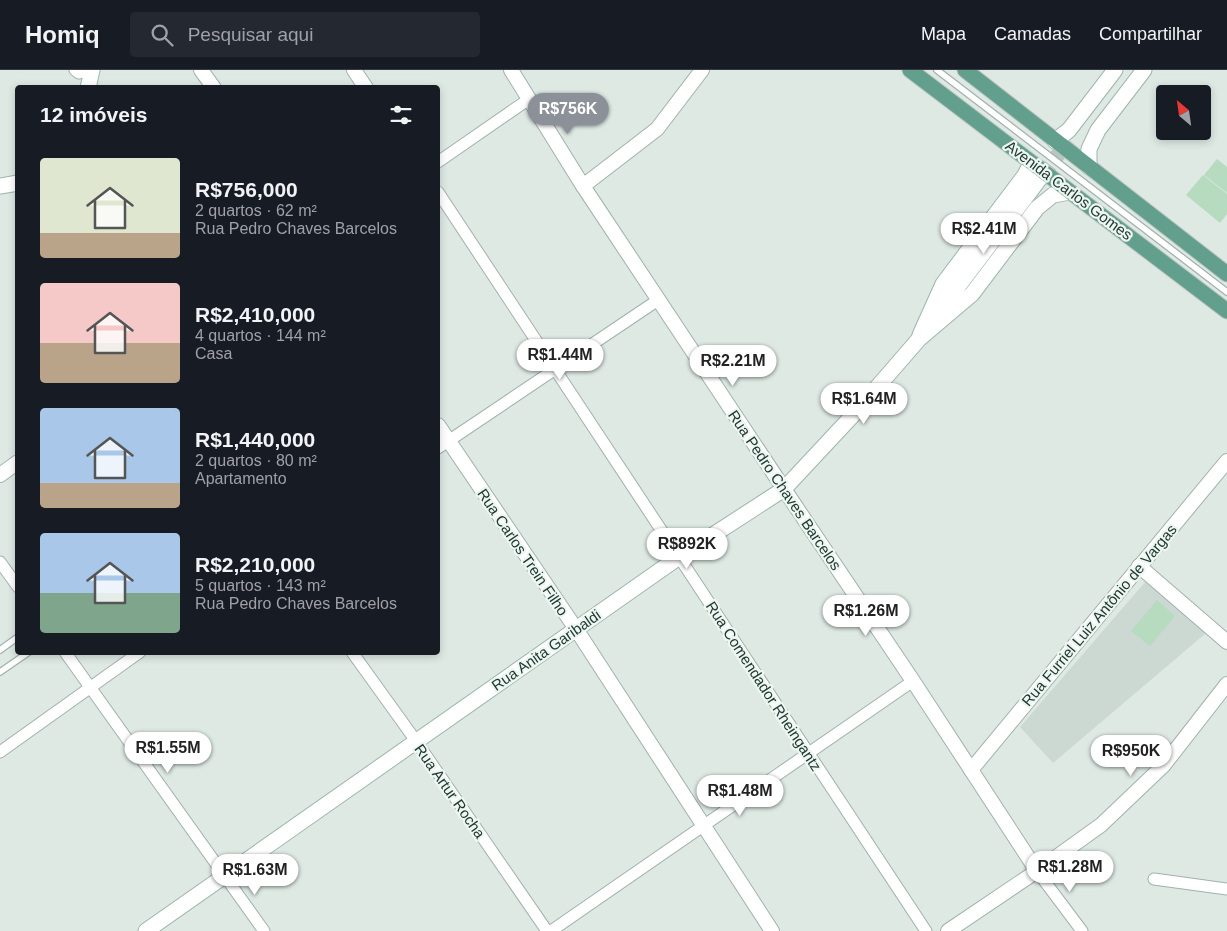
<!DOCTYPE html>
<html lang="pt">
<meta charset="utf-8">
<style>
body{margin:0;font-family:Helvetica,sans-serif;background:#242831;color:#f1f3f6;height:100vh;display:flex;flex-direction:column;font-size:19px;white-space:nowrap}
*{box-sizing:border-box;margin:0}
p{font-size:16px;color:#9ea1a6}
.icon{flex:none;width:28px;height:28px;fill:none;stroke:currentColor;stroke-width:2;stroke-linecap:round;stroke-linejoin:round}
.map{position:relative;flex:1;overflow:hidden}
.panel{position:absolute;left:15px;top:15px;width:425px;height:570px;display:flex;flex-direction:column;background:#171b24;border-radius:5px;box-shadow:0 2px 8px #0003}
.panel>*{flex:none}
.needle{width:32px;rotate:331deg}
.buttons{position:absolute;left:1156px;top:15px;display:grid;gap:10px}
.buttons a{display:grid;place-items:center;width:55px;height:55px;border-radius:5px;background:#171b24;box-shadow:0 2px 8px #0003;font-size:25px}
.price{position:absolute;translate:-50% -42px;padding:0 11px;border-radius:18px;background:#fff;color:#222;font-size:16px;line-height:32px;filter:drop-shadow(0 1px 2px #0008)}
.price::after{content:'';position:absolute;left:50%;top:30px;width:15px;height:11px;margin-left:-8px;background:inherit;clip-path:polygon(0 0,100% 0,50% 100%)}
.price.selected{background:#8c9099;color:#fff}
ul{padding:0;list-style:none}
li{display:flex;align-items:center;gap:15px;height:125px;padding:0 25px}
li span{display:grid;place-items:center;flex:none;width:140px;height:100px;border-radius:5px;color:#555}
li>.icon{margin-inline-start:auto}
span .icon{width:60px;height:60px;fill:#fffc;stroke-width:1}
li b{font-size:21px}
h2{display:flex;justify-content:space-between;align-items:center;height:60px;padding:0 25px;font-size:21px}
header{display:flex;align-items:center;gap:30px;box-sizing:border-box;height:70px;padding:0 25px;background:#171b24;border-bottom:1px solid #363941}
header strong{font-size:24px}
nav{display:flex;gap:28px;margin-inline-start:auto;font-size:18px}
.search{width:350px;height:45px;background:#242831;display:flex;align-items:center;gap:12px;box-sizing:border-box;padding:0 18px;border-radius:5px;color:#9ea1a6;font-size:19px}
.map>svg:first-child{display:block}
.built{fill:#ccd9d3}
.green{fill:#b7dbbf}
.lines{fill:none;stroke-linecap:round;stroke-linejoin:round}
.secondary-tunnel{stroke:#b8c6c0;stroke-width:15;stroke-dasharray:15 8;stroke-linecap:butt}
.service-casing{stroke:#a1b1ab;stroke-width:8}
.minor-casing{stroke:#a1b1ab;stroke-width:13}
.tertiary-casing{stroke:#a1b1ab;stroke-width:16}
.secondary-casing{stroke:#9db5ab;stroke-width:17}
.primary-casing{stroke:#bcc4c1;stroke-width:17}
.service{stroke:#fff;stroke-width:5.5}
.minor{stroke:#fff;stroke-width:11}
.tertiary{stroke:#fff;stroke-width:14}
.secondary{stroke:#fff;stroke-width:15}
.primary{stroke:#639f8d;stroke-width:15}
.labels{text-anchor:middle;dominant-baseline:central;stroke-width:4.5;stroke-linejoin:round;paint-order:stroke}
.street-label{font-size:15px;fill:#203931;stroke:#eef6f2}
</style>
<header>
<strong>Homiq</strong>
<div class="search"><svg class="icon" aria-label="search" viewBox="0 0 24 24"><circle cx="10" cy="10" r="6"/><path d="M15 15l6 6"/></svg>Pesquisar aqui</div>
<nav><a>Mapa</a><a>Camadas</a><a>Compartilhar</a></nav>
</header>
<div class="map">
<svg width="1227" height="861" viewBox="0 0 1227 861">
<rect width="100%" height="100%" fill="#dee9e4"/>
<path class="built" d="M 1146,511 L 1206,563 L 1053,693 L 1020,657 Z"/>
<g class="green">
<path d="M 1217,89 L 1227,97 L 1227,123 L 1204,105 Z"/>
<path d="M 1203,105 L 1227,124 L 1227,144 L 1220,153 L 1186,125 Z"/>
<path d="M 1157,530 L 1175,546 L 1150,576 L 1131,561 Z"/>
</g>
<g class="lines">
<path class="secondary-tunnel" d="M 1041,107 L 1069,70"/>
<defs>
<g id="service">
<path d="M 937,0 L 1227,222"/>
<path d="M 0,580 L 18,567"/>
<path d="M 0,602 L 29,582"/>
</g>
<g id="minor">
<path d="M 75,0 L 79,3 L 90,0"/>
<path d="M 438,92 L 529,29"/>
<path d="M 438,122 L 926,861"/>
<path d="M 438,378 L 658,230"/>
<path d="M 0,492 L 18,517"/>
<path d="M 65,582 L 264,861"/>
<path d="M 352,582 L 416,671 L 547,861"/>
<path d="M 0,682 L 140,582"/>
<path d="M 1037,801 L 1082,861"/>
<path d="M 1154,809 L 1227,819"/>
<path d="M 551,861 L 913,611"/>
</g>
<g id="tertiary">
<path d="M 201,0 L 214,18"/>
<path d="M 354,0 L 366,18"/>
<path d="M 511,0 L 583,116 L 784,419 L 913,611 L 1037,801"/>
<path d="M 583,116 L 657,59 L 702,0"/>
<path d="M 438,355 L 576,559 L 772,861"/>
<path d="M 0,405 L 18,392"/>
<path d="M 1139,496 L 1227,572"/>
<path d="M 971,700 L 1227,391"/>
<path d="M 948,861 L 1037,801 L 1101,755 L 1163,696 L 1227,614"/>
</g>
<g id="secondary">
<path d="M 88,18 L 92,0"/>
<path d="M 1055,71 L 1069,60 L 1115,0"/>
<path d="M 1089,97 L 1089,79 L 1098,60 L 1144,0"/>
<path d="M 0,116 L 18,113"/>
<path d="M 935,247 L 1041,107"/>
<path d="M 920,265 L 943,214 L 1025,105 L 1031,93"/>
<path d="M 146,861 L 679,487 L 784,419 L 854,344 L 919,269 L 972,224 L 1037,138 L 1053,125 L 1070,122"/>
</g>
<g id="primary">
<path d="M 910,0 L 1227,241"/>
<path d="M 965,0 L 1227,204"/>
</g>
</defs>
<use href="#service" class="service-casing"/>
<use href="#minor" class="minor-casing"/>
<use href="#tertiary" class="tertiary-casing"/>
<use href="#secondary" class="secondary-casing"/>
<use href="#primary" class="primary-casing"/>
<use href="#service" class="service"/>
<use href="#minor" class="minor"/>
<use href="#tertiary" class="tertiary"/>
<use href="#secondary" class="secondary"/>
<use href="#primary" class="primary"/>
</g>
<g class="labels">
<g class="street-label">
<text transform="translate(1069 120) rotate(37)">Avenida Carlos Gomes</text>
<text transform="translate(785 420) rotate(56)">Rua Pedro Chaves Barcelos</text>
<text transform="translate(523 482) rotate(56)">Rua Carlos Trein Filho</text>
<text transform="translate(1099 545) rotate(-50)">Rua Furriel Luiz Antônio de Vargas</text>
<text transform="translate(546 580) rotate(-35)">Rua Anita Garibaldi</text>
<text transform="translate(764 616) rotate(57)">Rua Comendador Rheingantz</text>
<text transform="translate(450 721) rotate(55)">Rua Artur Rocha</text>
</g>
</g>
</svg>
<div class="buttons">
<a><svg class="needle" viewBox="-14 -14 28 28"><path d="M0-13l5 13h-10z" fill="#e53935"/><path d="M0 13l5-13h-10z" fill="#9ea1a6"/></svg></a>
</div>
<b class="price selected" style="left:568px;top:65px">R$756K</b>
<b class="price" style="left:984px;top:185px">R$2.41M</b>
<b class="price" style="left:560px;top:311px">R$1.44M</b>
<b class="price" style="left:733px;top:317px">R$2.21M</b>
<b class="price" style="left:864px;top:355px">R$1.64M</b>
<b class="price" style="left:687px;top:500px">R$892K</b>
<b class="price" style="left:866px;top:567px">R$1.26M</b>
<b class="price" style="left:168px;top:704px">R$1.55M</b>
<b class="price" style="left:1131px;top:707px">R$950K</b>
<b class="price" style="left:740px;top:747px">R$1.48M</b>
<b class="price" style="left:1070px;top:823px">R$1.28M</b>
<b class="price" style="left:255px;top:826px">R$1.63M</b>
<section class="panel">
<h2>12 imóveis<svg class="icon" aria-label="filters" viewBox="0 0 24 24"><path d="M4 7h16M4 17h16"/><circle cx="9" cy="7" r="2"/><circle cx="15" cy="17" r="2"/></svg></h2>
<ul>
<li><span style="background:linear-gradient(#dfe7d0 75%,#b9a48a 0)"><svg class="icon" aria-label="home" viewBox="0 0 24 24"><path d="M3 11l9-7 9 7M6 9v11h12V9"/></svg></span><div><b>R$756,000</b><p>2 quartos · 62 m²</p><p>Rua Pedro Chaves Barcelos</p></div></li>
<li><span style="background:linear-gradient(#f6c9c9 60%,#b9a48a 0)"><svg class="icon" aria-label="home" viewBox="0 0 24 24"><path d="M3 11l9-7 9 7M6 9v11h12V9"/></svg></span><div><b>R$2,410,000</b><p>4 quartos · 144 m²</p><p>Casa</p></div></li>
<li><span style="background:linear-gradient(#a9c7e8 75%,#b9a48a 0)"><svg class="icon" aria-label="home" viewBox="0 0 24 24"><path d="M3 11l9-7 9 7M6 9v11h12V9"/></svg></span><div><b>R$1,440,000</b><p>2 quartos · 80 m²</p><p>Apartamento</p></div></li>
<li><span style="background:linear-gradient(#a9c7e8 60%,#7fa58c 0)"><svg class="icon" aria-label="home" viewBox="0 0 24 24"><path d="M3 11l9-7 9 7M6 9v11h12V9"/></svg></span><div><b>R$2,210,000</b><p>5 quartos · 143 m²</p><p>Rua Pedro Chaves Barcelos</p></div></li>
</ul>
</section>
</div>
